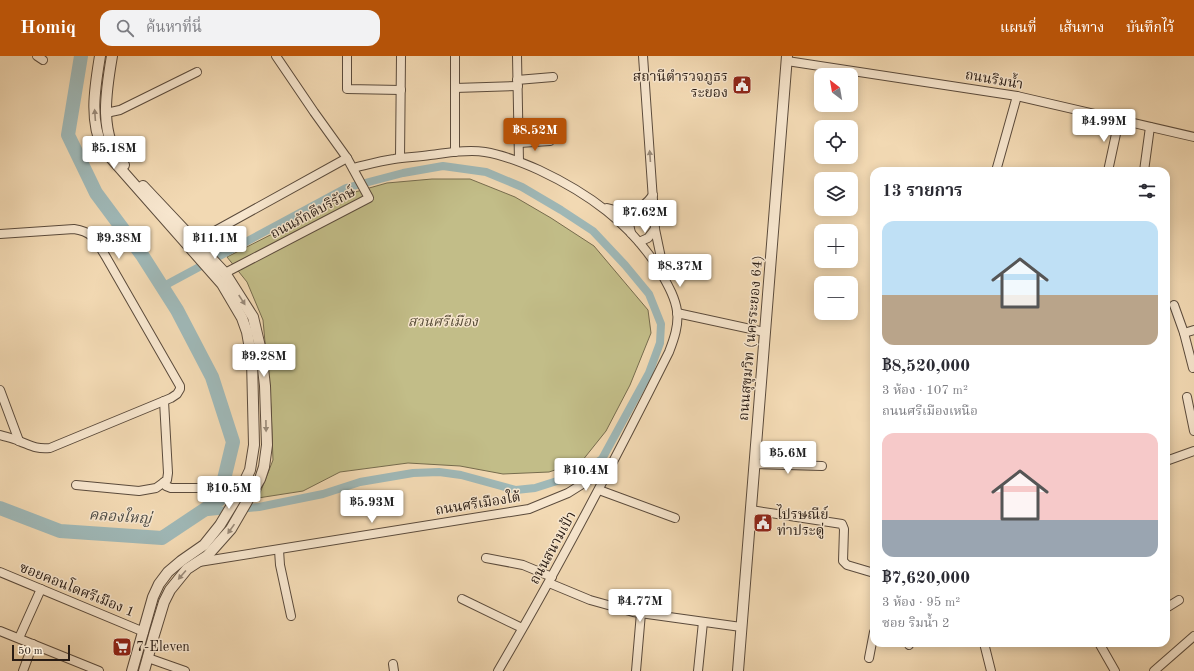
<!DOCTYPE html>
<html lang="th">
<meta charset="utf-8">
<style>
body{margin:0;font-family:"Old Standard TT","Noto Serif Thai",serif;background:#f2f2f3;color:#2b2b33;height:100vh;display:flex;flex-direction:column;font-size:15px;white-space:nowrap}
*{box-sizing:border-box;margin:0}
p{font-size:13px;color:#7c7c81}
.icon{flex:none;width:22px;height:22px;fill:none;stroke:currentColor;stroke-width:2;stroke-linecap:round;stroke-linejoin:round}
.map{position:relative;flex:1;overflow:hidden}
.side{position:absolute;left:870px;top:111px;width:300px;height:480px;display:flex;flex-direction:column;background:#fff;border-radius:12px;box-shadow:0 2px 10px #0003}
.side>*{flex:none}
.needle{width:26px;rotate:329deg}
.controls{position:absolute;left:814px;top:12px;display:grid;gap:8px}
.controls a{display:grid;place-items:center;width:44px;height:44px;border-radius:8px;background:#fff;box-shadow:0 2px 10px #0003;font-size:20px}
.scale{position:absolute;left:12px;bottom:10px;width:58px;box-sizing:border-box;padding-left:4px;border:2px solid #291c14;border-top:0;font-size:11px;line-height:14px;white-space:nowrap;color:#291c14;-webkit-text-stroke:3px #f7e6ce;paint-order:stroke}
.price{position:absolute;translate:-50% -34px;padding:0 9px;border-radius:4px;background:#fff;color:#222;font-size:13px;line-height:26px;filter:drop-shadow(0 1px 2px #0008)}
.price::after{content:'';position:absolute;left:50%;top:24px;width:12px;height:9px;margin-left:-6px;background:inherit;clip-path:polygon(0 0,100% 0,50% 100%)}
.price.active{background:#b45309;color:#fff}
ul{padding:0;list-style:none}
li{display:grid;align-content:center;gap:8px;height:212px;padding:0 12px}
li span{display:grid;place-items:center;height:124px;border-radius:12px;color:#555}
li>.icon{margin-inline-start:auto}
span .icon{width:72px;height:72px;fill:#fffc;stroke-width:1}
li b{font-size:17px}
h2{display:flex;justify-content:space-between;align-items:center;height:48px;padding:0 12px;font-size:17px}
header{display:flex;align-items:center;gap:24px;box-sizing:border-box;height:56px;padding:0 20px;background:#b45309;color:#fff}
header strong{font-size:19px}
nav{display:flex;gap:22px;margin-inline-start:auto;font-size:14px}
.search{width:280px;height:36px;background:#f2f2f3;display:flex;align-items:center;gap:10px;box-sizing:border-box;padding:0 14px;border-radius:12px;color:#7c7c81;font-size:15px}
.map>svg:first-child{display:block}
.green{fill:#c2bd88;stroke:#766c4e}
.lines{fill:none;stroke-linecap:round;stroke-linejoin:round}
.canal{stroke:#9fb8b7;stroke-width:8}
.river{stroke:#9fb8b7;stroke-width:14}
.minor-casing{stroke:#5b4b3c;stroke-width:10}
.tertiary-casing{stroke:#5b4b3c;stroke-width:12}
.minor{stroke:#f7e6ce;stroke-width:8}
.tertiary{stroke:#f7e6ce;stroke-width:10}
.oneway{fill:#9a8b7a}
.labels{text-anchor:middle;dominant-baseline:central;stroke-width:3;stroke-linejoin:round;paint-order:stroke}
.poi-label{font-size:14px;fill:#291c14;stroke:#f7e6ce;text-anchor:start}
.street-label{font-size:14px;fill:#291c14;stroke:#f7e6ce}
.park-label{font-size:14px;font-style:italic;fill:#574c37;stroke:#f7e6ce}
.water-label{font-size:15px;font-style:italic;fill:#4c4b45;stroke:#f7e6ce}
</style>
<header>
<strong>Homiq</strong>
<div class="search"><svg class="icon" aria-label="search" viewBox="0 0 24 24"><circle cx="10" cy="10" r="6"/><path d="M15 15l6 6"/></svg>ค้นหาที่นี่</div>
<nav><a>แผนที่</a><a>เส้นทาง</a><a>บันทึกไว้</a></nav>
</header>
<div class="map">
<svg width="1194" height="615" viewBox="0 0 1194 615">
<rect width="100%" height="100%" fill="#f2d9b3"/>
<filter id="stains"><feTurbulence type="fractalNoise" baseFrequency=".005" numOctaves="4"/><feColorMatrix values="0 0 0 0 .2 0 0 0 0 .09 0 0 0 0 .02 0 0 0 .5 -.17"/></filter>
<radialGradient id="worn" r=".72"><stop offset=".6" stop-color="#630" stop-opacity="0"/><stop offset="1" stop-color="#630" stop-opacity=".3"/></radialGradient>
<path class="green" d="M 432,123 L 470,123 L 515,141 L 551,162 L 594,190 L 648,254 L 651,277 L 630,329 L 606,375 L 582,405 L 549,416 L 503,418 L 460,410 L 408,407 L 340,416 L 303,435 L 258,442 L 273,404 L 271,352 L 263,264 L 247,226 L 227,201 L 355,136 L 387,127 Z"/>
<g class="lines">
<path class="canal" d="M 162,231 L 346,132 L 403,117 L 443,110 L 486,116 L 522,131 L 561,154 L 593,175 L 625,209 L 649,238 L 661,268 L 660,287 L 649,317 L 602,403 L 579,418 L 535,432 L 516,434 L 461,419 L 439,416 L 413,417 L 360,426 L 323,438 L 259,451 L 198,457"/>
<path class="river" d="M 0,452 L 60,475 L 162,482 L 219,444 L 233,386 L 212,321 L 177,254 L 142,199 L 96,137 L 68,79 L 81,0"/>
<defs>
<g id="minor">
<path d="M 37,0 L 43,4"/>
<path d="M 347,0 L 347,33 L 401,34"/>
<path d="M 455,0 L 455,96"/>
<path d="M 517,0 L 519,105"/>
<path d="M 643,0 L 655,173 L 665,221"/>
<path d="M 787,5 L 1017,40 L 1194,81"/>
<path d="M 517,24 L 553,21"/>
<path d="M 455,32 L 518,30"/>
<path d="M 106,57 L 120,54 L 197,16"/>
<path d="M 519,87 L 550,85"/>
<path d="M 400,102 L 401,0"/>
<path d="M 353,112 C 366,109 380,105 394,103 C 406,101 418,101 430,99 C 448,97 467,93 485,96 C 504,99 521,106 539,114 C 588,137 630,167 659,213 C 666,226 675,240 677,255 C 679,269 674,283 669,296 C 615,404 559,511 498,615"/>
<path d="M 996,115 L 1017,40"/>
<path d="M 1108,115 L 1119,64"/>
<path d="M 1144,115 L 1150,71"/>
<path d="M 607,152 C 627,158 640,157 653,139"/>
<path d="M 631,177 L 628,164 L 631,155"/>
<path d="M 0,178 L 74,173 C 94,176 96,185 106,201 L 180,330 L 180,333 L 177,338 L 171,342 L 50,392 C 35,393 32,390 19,385 C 13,382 6,381 0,379"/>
<path d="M 195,186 L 347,102"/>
<path d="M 639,186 L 648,182 L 655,173"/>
<path d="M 225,217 L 369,142 L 347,102 L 314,56 L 276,0"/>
<path d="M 1174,249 L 1184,277 L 1193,312"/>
<path d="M 677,257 L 765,276"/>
<path d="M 1184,277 L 1194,274"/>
<path d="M 0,334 L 19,385"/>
<path d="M 1187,341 L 1194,375"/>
<path d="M 1166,405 L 1194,395"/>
<path d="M 755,408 L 822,410"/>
<path d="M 164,426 L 166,430 L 171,432 L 201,432"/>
<path d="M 76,429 L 139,435 L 156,432 L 167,424 L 168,417 L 164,345"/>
<path d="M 599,434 L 675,462"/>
<path d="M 751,454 L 842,468 L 844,473 L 843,505 L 847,509 L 874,517"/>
<path d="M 279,494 L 280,509 L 291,560"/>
<path d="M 486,502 L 523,509 L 552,521"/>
<path d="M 199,506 L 529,453 L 568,437 L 611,410"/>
<path d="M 0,516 L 144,576"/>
<path d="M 549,527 L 590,544 L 633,556 L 741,571"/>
<path d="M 462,543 L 522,572"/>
<path d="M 1166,552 L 1179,544"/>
<path d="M 0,575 L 99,615"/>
<path d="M 19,582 L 41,533"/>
<path d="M 984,587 L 991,615"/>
<path d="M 1099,587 L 1115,615"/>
<path d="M 909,589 L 910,587"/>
<path d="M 148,602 L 185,615"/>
<path d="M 869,602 L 874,576"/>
<path d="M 393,608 L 394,615"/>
<path d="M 23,615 L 33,588"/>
<path d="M 636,615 L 641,557"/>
<path d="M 698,615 L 703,566"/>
<path d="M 1154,615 L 1194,580"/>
</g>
<g id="tertiary">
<path d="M 100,0 C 95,31 89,64 103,93 L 222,228 L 242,262 L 247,276 L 252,304 L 254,389 L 250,414 L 237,441 L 220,469 L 204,489 L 181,505 L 168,516 L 159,528 L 153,541 L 132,615"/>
<path d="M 112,0 C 106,35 98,80 124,109"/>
<path d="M 143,130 L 225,217 L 253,261 L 261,295 L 265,330 L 267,389 L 264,411 L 260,423 L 231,473 L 207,500 L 187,513 L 170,534 L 164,546 L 154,579 L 144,615"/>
<path d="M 738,615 L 787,0"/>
</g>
</defs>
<use href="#minor" class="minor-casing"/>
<use href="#tertiary" class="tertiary-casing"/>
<use href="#minor" class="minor"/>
<use href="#tertiary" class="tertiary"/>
</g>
<defs><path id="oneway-solid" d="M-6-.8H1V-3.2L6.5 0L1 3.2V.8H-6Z"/></defs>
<g class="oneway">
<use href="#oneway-solid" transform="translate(95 59) rotate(-94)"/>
<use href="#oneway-solid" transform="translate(650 100) rotate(-94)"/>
<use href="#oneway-solid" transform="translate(242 244) rotate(57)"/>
<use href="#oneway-solid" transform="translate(266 370) rotate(89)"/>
<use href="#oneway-solid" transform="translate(231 473) rotate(125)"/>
<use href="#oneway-solid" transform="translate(182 519) rotate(131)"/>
</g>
<defs>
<symbol id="civic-square" viewBox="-11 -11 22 22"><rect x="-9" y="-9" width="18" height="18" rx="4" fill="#8f2418" stroke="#f7e6ce"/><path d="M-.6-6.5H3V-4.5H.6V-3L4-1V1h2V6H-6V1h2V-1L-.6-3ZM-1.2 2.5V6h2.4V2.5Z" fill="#fff"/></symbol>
<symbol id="supermarket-square" viewBox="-11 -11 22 22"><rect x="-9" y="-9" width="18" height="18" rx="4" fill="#8f2418" stroke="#f7e6ce"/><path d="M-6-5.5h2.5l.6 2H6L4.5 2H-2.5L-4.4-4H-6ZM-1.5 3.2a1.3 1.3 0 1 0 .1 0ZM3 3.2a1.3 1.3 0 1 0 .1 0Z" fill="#fff"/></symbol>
</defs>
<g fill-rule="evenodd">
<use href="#civic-square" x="731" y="18" width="22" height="22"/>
<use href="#civic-square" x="752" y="456" width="22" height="22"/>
<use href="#supermarket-square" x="111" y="580" width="22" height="22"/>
</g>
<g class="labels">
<g class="poi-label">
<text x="728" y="21" text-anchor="end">สถานีตำรวจภูธร<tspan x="728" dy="16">ระยอง</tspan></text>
<text x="777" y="459">ไปรษณีย์<tspan x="777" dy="16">ท่าประดู่</tspan></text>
<text x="136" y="591">7-Eleven</text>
</g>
<g class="street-label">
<text transform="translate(994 24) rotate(10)">ถนนริมน้ำ</text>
<text transform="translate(313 157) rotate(-28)">ถนนภักดีบริรักษ์</text>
<text transform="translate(751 282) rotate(-85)">ถนนสุขุมวิท (นครระยอง 64)</text>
<text transform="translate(478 448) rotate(-9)">ถนนศรีเมืองใต้</text>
<text transform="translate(553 492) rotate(-61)">ถนนสนามเป้า</text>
<text transform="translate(77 534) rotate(22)">ซอยคอนโดศรีเมือง 1</text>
</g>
<g class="park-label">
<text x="443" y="266">สวนศรีเมือง</text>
</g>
<g class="water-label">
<text transform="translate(120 462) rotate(4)">คลองใหญ่</text>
</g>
</g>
<rect width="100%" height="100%" filter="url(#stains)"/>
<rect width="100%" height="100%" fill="url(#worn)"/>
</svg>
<div class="controls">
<a><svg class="needle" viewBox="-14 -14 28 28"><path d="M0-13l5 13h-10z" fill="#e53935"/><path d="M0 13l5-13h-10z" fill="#7c7c81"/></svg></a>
<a><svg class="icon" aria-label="locate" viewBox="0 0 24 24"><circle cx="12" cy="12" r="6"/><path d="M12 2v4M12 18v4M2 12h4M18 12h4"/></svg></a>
<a><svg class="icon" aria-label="layers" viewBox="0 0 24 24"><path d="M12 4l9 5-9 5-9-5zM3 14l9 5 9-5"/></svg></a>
<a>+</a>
<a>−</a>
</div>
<div class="scale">50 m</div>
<b class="price" style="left:1104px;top:87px">฿4.99M</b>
<b class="price active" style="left:535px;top:96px">฿8.52M</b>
<b class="price" style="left:114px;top:114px">฿5.18M</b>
<b class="price" style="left:645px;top:178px">฿7.62M</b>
<b class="price" style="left:119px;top:204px">฿9.38M</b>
<b class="price" style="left:215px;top:204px">฿11.1M</b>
<b class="price" style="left:680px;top:232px">฿8.37M</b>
<b class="price" style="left:264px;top:322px">฿9.28M</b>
<b class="price" style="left:788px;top:419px">฿5.6M</b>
<b class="price" style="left:586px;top:436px">฿10.4M</b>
<b class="price" style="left:229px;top:454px">฿10.5M</b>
<b class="price" style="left:372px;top:468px">฿5.93M</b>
<b class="price" style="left:640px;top:567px">฿4.77M</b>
<section class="side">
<h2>13 รายการ<svg class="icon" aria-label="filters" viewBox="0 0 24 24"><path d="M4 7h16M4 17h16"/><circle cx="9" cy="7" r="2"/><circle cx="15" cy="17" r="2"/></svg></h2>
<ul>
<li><span style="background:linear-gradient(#bfe0f5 60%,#b9a48a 0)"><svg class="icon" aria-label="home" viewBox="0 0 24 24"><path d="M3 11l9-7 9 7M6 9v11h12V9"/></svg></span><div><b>฿8,520,000</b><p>3 ห้อง · 107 m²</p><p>ถนนศรีเมืองเหนือ</p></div></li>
<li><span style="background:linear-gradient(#f6c9c9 70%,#9aa5b1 0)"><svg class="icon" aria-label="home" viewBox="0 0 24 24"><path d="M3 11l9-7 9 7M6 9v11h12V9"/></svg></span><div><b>฿7,620,000</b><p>3 ห้อง · 95 m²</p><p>ซอย ริมน้ำ 2</p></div></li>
</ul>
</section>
</div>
